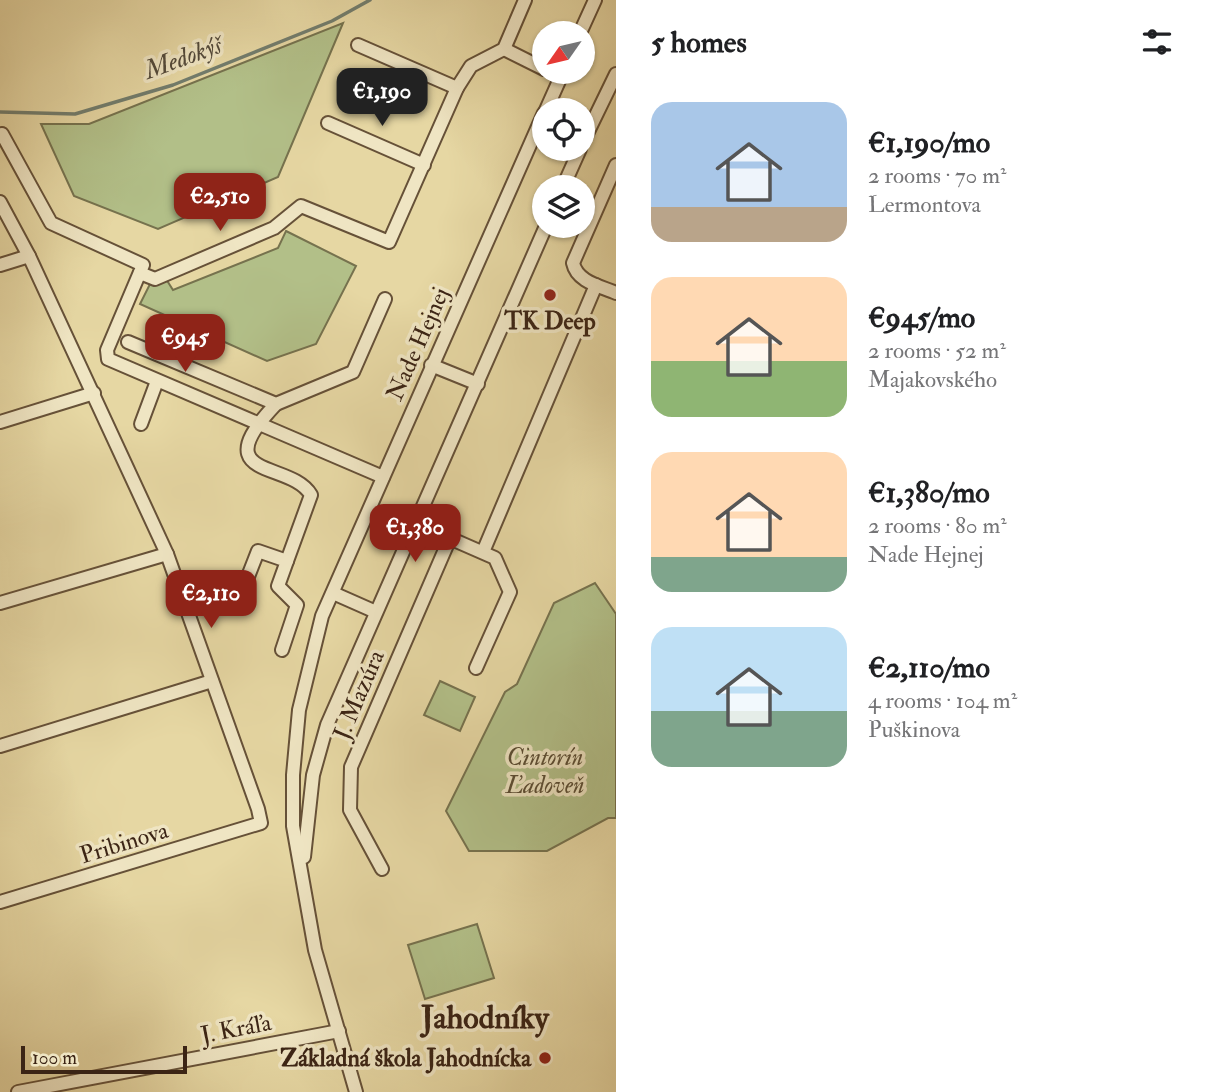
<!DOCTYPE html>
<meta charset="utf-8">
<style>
body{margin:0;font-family:"IM FELL Double Pica",serif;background:#f6f6f6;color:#202124;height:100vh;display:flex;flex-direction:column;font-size:26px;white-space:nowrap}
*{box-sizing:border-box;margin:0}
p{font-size:23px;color:#757577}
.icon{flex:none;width:38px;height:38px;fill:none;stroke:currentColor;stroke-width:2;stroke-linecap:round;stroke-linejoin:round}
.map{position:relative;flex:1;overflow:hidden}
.details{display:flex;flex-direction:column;background:#fff;width:595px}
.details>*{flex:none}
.needle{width:46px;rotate:236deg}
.controls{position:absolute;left:532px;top:21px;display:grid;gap:14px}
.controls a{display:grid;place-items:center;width:63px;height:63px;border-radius:50%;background:#fff;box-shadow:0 2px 5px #0004;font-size:35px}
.scale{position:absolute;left:21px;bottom:18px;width:166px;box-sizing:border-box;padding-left:7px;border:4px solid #3b2415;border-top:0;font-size:19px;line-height:24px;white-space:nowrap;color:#3b2415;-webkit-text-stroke:5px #efe5c3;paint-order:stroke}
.price{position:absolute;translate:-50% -60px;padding:0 16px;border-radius:14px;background:#8f2418;color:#fff;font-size:23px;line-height:46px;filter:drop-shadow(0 2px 4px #0008)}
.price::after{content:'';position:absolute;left:50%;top:42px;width:21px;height:16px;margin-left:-10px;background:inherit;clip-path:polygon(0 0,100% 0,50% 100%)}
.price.active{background:#222;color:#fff}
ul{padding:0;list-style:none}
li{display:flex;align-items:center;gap:21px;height:175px;padding:0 35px}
li span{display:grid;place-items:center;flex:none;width:196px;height:140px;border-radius:21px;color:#555}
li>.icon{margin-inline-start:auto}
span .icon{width:84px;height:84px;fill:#fffc;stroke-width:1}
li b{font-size:30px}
h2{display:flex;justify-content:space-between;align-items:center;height:84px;padding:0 35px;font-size:30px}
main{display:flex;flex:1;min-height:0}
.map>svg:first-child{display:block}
.green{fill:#b2bf88;stroke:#76724e;stroke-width:2}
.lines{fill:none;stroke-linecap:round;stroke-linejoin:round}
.stream{stroke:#727d6d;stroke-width:3.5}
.street-casing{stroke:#665138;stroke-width:16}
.street{stroke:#efe5c3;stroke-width:12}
.poi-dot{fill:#8f2418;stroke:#efe5c3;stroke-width:2.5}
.labels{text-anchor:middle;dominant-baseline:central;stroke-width:7;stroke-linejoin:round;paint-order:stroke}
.poi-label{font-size:24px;font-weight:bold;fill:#3b2415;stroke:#efe5c3}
.street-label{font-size:24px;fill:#3b2415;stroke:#efe5c3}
.park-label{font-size:24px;font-style:italic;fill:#594b32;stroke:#efe5c3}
.water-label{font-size:26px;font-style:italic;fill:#52493a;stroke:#efe5c3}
.district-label{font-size:32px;font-weight:bold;fill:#3b2415;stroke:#efe5c3}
</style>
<main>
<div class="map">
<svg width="616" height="1092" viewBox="0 0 616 1092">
<rect width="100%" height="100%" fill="#e6d7a3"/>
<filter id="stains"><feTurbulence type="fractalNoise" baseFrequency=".00286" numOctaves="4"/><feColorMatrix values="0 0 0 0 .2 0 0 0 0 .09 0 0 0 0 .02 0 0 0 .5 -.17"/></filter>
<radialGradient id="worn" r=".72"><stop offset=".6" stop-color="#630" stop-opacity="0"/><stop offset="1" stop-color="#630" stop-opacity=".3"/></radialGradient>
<g class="green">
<path d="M 343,23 L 278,177 L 158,229 L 74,196 L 41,124 L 89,124 Z"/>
<path d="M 286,231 L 356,266 L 316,344 L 267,361 L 140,304 L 150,284 L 166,279 L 173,290 L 278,248 Z"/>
<path d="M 595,583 L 616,614 L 616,818 L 608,818 L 547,851 L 469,851 L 446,811 L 505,692 L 517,684 L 554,603 Z"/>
<path d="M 440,681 L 475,697 L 460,731 L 424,715 Z"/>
<path d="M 477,924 L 494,978 L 425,999 L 408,945 Z"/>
</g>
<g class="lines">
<path class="stream" d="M 0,112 L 75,114 L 173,85 L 332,21 L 370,0"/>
<defs>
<g id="street">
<path d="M 580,33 L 595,0"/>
<path d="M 358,45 L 457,88"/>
<path d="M 504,49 L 544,69"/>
<path d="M 546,110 L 563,72"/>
<path d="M 328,123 L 424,165"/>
<path d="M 2,134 L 51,223 L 143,265 L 107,350 L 108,359 L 383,477"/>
<path d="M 583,142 L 616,74"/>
<path d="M 616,165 L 573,263 C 577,282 600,286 616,293"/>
<path d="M 563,187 L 580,149"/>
<path d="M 0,202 L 29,256 L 0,265"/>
<path d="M 140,273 L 155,279 L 274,228 L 301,206 L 389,242 L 457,88 L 471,66 L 504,49 L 525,0"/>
<path d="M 128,342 L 276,404 L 353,372 L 385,299"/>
<path d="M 431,365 L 478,384"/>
<path d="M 276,404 C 203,481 291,460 311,495 L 287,561"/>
<path d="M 0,422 L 94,393"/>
<path d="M 141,424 L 157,381"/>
<path d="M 415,523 L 495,558 L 510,592 L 476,668"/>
<path d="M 483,552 L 596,285"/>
<path d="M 333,593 L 376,612"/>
<path d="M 240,597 L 258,551 L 287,561 L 278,586 L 297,605 L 282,650"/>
<path d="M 0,603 L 167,554"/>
<path d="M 0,746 L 212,681"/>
<path d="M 304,857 L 313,775 L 327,725 L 546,226"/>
<path d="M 382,869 L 350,810 L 351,767 L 450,538"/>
<path d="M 0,902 L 261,823 L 258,809 L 167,554 L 29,256"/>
<path d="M 18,1092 L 339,1031"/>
<path d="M 356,1092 L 315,950 L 293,826 L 293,775 L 299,710 L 322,616 L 544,113"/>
</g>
</defs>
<use href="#street" class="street-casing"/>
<use href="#street" class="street"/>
</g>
<g class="poi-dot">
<circle cx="550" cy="295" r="7"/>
<circle cx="545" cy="1058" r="7"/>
</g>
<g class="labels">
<g class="poi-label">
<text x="550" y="321">TK Deep</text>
<text x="531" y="1058" text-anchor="end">Základná škola Jahodnícka</text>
</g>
<g class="street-label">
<text transform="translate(418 344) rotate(-66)">Nade Hejnej</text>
<text transform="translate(359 695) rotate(-67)">J. Mazúra</text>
<text transform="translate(124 843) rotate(-17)">Pribinova</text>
<text transform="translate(236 1029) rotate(-11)">J. Kráľa</text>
</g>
<g class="park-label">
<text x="545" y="757">Cintorín<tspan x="545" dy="28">Ľadoveň</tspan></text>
</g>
<g class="water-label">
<text transform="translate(183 58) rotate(-20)">Medokýš</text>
</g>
<g class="district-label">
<text x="485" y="1018">Jahodníky</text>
</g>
</g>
<rect width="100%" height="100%" filter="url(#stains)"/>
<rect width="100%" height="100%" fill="url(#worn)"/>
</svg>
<div class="controls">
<a><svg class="needle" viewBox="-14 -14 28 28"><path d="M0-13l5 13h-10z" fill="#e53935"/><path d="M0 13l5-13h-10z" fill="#757577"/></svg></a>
<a><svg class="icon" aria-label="locate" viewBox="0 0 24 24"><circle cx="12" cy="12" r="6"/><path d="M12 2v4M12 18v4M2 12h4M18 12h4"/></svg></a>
<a><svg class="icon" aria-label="layers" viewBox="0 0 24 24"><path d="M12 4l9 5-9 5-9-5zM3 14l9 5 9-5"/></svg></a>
</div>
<div class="scale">100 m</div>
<b class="price active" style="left:382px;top:128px">€1,190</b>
<b class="price" style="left:220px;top:233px">€2,510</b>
<b class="price" style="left:185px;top:374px">€945</b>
<b class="price" style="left:415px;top:564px">€1,380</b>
<b class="price" style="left:211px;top:630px">€2,110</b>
</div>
<section class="details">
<h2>5 homes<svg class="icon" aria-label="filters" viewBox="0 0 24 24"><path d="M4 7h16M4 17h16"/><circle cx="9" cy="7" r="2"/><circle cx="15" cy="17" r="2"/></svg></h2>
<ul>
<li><span style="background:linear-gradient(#a9c7e8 75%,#b9a48a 0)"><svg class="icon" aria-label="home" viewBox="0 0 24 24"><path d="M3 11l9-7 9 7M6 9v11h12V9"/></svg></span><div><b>€1,190/mo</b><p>2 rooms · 70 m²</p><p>Lermontova</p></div></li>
<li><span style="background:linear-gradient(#ffd9b3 60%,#8fb573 0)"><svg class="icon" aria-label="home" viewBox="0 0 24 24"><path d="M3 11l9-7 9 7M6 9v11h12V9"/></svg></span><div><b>€945/mo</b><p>2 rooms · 52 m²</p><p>Majakovského</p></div></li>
<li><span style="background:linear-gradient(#ffd9b3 75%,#7fa58c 0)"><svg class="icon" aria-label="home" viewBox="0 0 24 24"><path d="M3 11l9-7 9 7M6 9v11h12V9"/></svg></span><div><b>€1,380/mo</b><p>2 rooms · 80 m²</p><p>Nade Hejnej</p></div></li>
<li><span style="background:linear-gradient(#bfe0f5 60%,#7fa58c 0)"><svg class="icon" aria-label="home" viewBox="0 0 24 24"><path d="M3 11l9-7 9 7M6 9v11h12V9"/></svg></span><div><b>€2,110/mo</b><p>4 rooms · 104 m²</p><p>Puškinova</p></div></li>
</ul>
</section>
</main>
